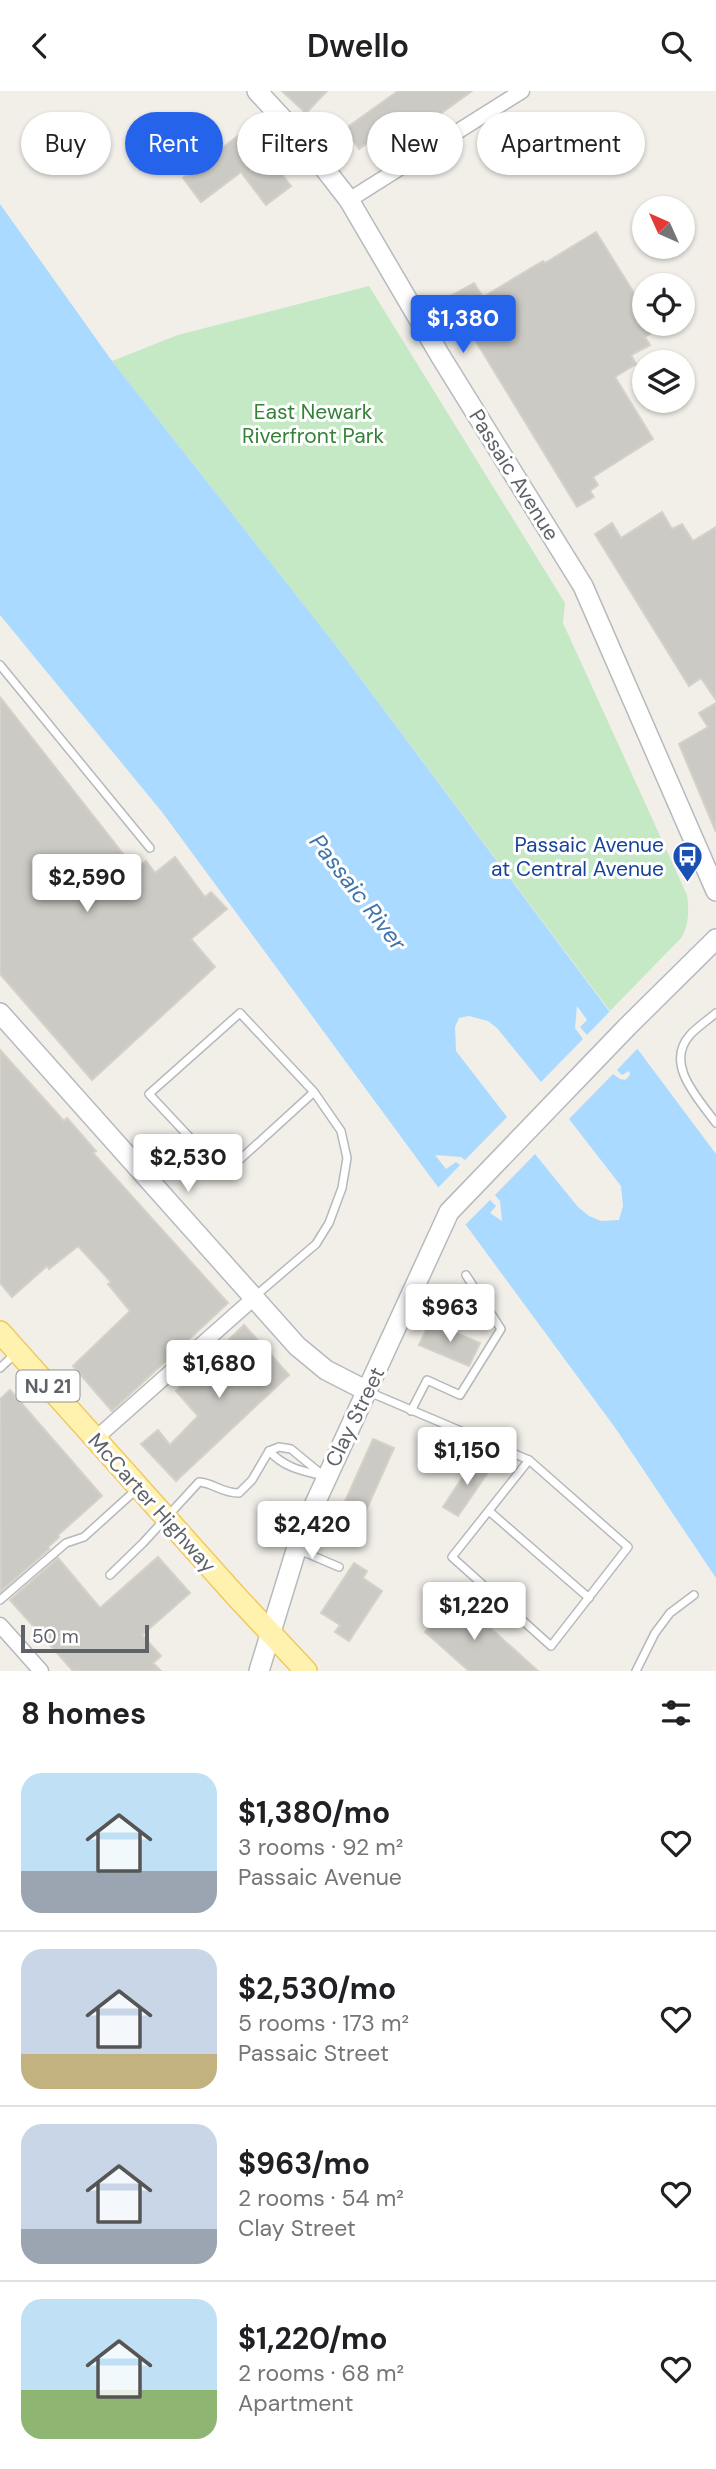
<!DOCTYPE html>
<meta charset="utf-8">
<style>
body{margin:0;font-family:"DM Sans",sans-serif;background:#f6f6f6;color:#202124;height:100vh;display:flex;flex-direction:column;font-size:26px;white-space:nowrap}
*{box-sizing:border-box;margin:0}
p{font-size:23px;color:#757577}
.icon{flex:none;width:38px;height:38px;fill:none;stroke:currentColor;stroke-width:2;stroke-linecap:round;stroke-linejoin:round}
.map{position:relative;height:1580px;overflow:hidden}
.sheet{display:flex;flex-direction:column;background:#fff;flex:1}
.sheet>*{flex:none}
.guide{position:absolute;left:21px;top:21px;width:676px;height:63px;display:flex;gap:14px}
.needle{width:46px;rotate:315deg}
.buttons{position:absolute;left:632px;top:105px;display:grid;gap:14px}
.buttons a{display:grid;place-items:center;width:63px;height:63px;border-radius:50%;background:#fff;box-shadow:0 2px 5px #0004;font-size:35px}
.scale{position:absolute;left:21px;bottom:18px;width:128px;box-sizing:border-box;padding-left:7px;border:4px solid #5f6368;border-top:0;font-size:19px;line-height:24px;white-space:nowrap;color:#5f6368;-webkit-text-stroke:5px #fff;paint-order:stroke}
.price{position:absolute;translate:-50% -60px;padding:0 16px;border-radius:7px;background:#fff;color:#222;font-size:23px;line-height:46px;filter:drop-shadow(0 2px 4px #0008)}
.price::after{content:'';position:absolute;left:50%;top:42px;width:21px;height:16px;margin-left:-10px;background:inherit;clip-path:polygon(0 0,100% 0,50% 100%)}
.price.selected{background:#2563eb;color:#fff}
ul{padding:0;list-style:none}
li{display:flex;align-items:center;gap:21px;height:175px;padding:0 21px}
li+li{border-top:2px solid #e0e0e0}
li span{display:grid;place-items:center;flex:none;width:196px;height:140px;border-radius:21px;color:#555}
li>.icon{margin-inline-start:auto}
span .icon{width:84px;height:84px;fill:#fffc;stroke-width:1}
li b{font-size:30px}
h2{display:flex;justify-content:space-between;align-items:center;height:84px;padding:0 21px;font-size:30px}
.chip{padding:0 24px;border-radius:32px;background:#fff;box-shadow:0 2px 5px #0004;font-size:24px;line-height:63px}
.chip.selected{background:#2563eb;color:#fff}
header{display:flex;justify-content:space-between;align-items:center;height:91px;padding:0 21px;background:#fff;font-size:32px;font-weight:600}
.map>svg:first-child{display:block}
.green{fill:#c5e8c5}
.water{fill:#aadaff}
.pier{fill:#f1efe8}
.building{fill:#cccac5;stroke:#d6d1c6;stroke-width:2}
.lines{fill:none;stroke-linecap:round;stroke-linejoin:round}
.lane-casing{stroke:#b5b8bc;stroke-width:10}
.street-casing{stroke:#b5b8bc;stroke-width:17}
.secondary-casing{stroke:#b6babf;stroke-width:22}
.primary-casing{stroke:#f2c960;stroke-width:24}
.lane{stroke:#fff;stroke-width:7}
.street{stroke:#fff;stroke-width:14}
.secondary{stroke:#fff;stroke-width:19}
.primary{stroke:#fff2af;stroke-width:21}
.labels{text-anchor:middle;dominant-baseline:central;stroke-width:6;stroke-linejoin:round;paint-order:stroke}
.shield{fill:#fff;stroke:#8f9295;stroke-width:2}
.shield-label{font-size:19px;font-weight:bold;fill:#5f6368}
.park-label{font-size:21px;fill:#348238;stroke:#fff}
.street-label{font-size:21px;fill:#5f6368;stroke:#fff}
.transit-label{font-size:21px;fill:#164399;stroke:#fff;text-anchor:end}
.water-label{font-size:23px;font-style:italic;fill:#4174aa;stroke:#fff}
</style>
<header><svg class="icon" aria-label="back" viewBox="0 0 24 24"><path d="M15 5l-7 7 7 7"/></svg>Dwello<svg class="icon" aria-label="search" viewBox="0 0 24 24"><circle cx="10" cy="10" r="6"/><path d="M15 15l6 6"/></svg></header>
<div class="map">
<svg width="716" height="1580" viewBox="0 0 716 1580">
<rect width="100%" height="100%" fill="#f1efe8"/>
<path class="green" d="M 369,195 L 565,512 L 563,532 L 687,804 C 689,820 689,832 682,846 L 610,920 L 334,552 L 112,270 L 178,244 Z"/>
<path class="water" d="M 0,113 L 112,270 L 334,552 L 716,1063 L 716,1487 L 616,1338 L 162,721 L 0,524 Z"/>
<path class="pier" d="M 577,915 L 587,929 L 580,936 L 587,944 L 613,917 L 640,955 L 617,979 L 622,984 L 629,980 L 630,984 L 625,989 L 620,988 L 613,983 L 569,1028 L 621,1095 L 623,1115 L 619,1129 L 601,1130 L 589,1125 L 578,1116 L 535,1063 L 495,1104 L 500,1110 L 502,1130 L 490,1122 L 496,1115 L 490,1109 L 463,1136 L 436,1099 L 460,1074 L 456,1071 L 446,1078 L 435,1064 L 461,1066 L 465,1069 L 507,1026 L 456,960 L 455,936 L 459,927 L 469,925 L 488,930 L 497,937 L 541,991 L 583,948 L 575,937 Z"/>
<g class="building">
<path d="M 282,0 L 327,0 L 306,22 Z"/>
<path d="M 398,0 L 472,0 L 396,55 L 385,39 L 359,58 L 345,38 Z"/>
<path d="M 247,38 L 291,95 L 266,114 L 241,81 L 201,111 L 183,87 Z"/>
<path d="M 596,141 L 644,218 L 644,233 L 666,233 L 645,246 L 650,254 L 631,264 L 636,273 L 615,286 L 653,348 L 593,386 L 598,394 L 590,400 L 594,406 L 577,416 L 449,206 L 474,192 L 483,206 L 543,170 L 545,172 Z"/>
<path d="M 662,421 L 672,438 L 682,433 L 693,450 L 716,436 L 716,609 L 701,587 L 689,595 L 595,443 L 612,432 L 621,447 Z"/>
<path d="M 0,606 L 135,778 L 146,770 L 155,782 L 175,766 L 205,806 L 211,801 L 227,818 L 191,848 L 215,876 L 92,989 L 0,883 Z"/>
<path d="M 716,612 L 716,741 L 679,653 L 708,636 L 699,622 Z"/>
<path d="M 0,959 L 64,1030 L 67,1027 L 96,1060 L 93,1062 L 228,1212 L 112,1320 L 73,1275 L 130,1220 L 108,1193 L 111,1191 L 78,1155 L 49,1178 L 47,1175 L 12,1206 L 0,1192 Z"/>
<path d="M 430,1231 L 480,1252 L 469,1275 L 419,1254 Z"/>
<path d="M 244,1234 L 289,1284 L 176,1390 L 141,1353 L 158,1339 L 170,1354 L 198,1325 L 176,1300 Z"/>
<path d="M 10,1299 L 102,1405 L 58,1444 L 59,1446 L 48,1456 L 49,1458 L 1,1500 L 0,1308 Z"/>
<path d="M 373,1348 L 394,1357 L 364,1424 L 343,1415 Z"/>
<path d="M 476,1366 L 491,1377 L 458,1425 L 443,1416 Z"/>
<path d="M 158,1466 L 190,1502 L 142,1544 L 161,1565 L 153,1572 L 161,1580 L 73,1580 L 10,1509 L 58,1467 L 100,1517 Z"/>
<path d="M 354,1472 L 367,1480 L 363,1487 L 382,1500 L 349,1550 L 335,1541 L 340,1534 L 321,1522 Z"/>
<path d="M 456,1506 L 538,1580 L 469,1580 L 425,1541 Z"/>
</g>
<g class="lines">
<defs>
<g id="lane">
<path d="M 0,574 L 150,757"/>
<path d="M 716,922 C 708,929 697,936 690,944 C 664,973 698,1007 716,1032"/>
<path d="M 254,1206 L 316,1153 L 329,1132 L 342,1097 L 347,1067 L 341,1040 L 314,1001 L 240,922 L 149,1003 L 224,1083 L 314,1001"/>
<path d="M 0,1277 L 17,1261"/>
<path d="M 369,1301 L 529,1369"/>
<path d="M 411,1320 L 427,1289 L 460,1304 L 501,1238 L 466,1184"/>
<path d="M 269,1360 C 285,1377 302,1380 324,1385"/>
<path d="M 529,1369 L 628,1456 L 551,1555 L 452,1466 Z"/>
<path d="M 489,1420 L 589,1507"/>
<path d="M 299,1459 L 339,1476"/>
<path d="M 110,1484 L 143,1452 L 199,1391 C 214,1392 221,1402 239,1402 L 252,1389 L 269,1360 L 279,1356 L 291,1358 L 325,1386"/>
<path d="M 0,1509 L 66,1452 L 84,1446 L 137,1398"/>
<path d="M 636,1580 L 655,1542 L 670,1522 L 694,1504"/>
</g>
<g id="street">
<path d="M 349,109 L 522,0"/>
<path d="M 95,1348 L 254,1207"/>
<path d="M 0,1534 L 41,1580"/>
</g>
<g id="secondary">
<path d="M 257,0 L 304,51 L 349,109 L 441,266 L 583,495 L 716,800"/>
<path d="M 0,922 L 297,1255 L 326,1279 L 367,1300"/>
<path d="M 259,1580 L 301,1443 L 449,1121 L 627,936 L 716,848"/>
</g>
<path id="primary" d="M 0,1241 L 235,1504 L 306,1580"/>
</defs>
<use href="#lane" class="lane-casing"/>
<use href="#street" class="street-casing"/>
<use href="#secondary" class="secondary-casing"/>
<use href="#primary" class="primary-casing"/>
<use href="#lane" class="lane"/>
<use href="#street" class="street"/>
<use href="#secondary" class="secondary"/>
<use href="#primary" class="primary"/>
</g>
<defs>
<symbol id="bus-pin" viewBox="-11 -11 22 30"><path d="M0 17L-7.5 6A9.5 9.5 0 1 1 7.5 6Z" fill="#1a4fb4" stroke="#fff"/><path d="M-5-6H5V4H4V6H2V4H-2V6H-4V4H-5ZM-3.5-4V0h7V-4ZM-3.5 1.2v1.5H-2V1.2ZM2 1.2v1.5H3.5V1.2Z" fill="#fff"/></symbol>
</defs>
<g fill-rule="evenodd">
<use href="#bus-pin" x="670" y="748" width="35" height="47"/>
</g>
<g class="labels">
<rect class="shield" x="16.5" y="1279.5" width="63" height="31" rx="5"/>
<g class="shield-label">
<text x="48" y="1295">NJ 21</text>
</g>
<g class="park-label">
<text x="313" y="321">East Newark<tspan x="313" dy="24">Riverfront Park</tspan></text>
</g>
<g class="street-label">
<text transform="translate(514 384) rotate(58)">Passaic Avenue</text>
<text transform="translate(355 1326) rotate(-64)">Clay Street</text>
<text transform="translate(152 1412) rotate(48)">McCarter Highway</text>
</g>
<g class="transit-label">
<text x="664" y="754">Passaic Avenue<tspan x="664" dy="24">at Central Avenue</tspan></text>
</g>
<g class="water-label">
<text transform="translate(358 801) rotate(52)">Passaic River</text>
</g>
</g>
</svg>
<div class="buttons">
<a><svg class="needle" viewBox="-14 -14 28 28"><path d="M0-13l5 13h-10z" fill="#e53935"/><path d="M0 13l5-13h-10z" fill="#757577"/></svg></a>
<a><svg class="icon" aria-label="locate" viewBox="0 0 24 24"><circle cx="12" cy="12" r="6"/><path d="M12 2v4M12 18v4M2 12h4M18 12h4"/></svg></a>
<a><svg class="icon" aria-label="layers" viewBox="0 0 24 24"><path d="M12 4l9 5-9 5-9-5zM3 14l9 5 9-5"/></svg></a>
</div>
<div class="scale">50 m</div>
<b class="price selected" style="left:463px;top:264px">$1,380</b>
<b class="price" style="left:87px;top:823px">$2,590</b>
<b class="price" style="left:188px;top:1103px">$2,530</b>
<b class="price" style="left:450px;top:1253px">$963</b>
<b class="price" style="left:219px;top:1309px">$1,680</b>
<b class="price" style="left:467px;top:1396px">$1,150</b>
<b class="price" style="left:312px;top:1470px">$2,420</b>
<b class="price" style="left:474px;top:1551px">$1,220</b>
<div class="guide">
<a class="chip">Buy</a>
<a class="chip selected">Rent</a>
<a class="chip">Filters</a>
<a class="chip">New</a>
<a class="chip">Apartment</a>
</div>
</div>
<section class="sheet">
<h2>8 homes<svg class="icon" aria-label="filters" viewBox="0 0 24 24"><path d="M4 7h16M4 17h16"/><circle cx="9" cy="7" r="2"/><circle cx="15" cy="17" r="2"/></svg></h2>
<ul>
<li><span style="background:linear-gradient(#bfe0f5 70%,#9aa5b1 0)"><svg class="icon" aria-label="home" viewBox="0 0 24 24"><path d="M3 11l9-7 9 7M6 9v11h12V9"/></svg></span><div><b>$1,380/mo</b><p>3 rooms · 92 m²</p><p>Passaic Avenue</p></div><svg class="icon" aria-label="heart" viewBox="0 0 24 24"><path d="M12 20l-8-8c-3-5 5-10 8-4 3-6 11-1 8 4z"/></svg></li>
<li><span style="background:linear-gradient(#c9d6e8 75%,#c2b280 0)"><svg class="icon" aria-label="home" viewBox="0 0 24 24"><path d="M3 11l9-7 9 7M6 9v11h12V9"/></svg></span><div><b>$2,530/mo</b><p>5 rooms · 173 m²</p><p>Passaic Street</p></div><svg class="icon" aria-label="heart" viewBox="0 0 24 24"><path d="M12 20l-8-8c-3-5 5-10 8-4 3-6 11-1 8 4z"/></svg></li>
<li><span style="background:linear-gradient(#c9d6e8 75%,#9aa5b1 0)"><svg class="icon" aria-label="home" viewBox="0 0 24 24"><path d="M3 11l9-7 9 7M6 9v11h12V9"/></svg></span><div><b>$963/mo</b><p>2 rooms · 54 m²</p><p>Clay Street</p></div><svg class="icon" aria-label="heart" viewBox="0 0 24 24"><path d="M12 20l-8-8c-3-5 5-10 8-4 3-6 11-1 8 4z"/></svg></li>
<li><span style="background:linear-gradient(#bfe0f5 65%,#8fb573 0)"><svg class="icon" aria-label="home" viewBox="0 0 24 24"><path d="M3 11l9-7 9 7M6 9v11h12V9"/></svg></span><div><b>$1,220/mo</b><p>2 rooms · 68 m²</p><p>Apartment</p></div><svg class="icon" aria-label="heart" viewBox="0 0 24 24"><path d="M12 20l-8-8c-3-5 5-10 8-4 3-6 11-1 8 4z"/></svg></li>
</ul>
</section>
